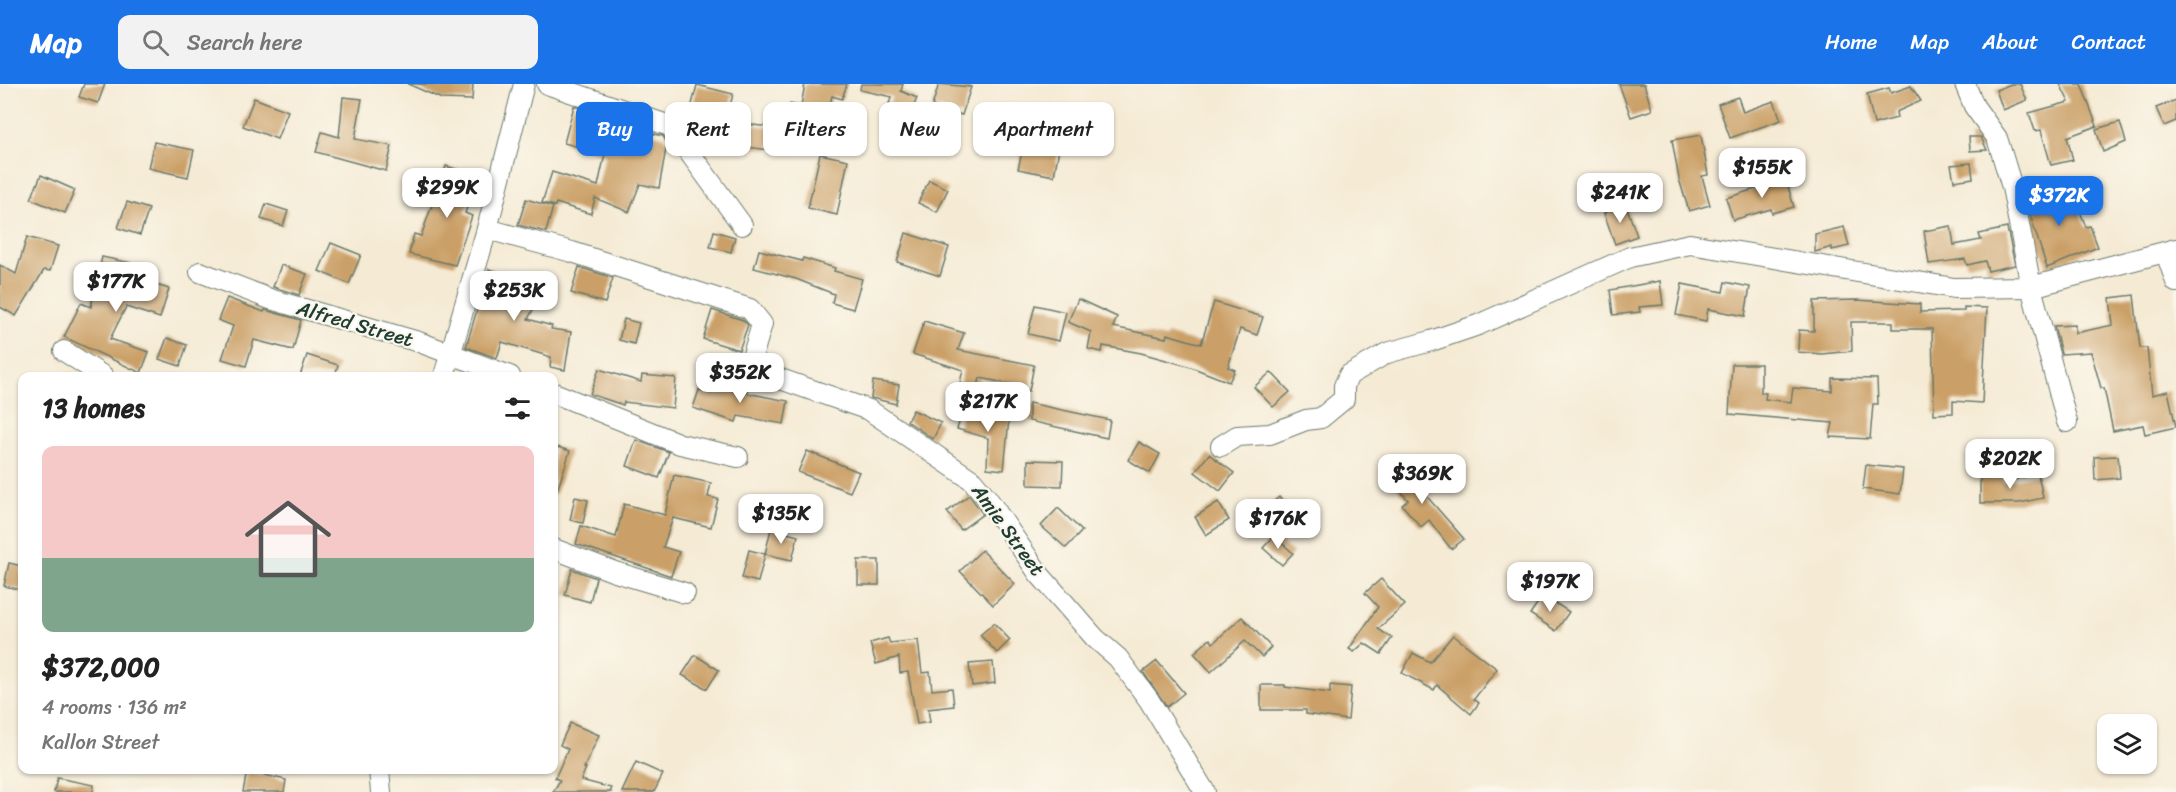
<!DOCTYPE html>
<meta charset="utf-8">
<style>
body{margin:0;font-family:Sriracha,sans-serif;background:#f2f2f2;color:#222;height:100vh;display:flex;flex-direction:column;font-size:22px;white-space:nowrap}
*{box-sizing:border-box;margin:0}
p{font-size:20px;color:#767676}
.icon{flex:none;width:33px;height:33px;fill:none;stroke:currentColor;stroke-width:2;stroke-linecap:round;stroke-linejoin:round}
.map{position:relative;flex:1;overflow:hidden}
.details{position:absolute;left:18px;top:288px;width:540px;height:402px;display:flex;flex-direction:column;background:#fff;border-radius:12px;box-shadow:0 2px 4px #0004}
.details>*{flex:none}
.hud{position:absolute;left:576px;top:18px;width:570px;height:54px;display:flex;gap:12px}
.tools{position:absolute;left:2097px;top:630px;display:grid;gap:12px}
.tools a{display:grid;place-items:center;width:60px;height:60px;border-radius:12px;background:#fff;box-shadow:0 2px 4px #0004;font-size:30px}
.price{position:absolute;translate:-50% -51px;padding:0 14px;border-radius:12px;background:#fff;color:#222;font-size:20px;line-height:39px;filter:drop-shadow(0 2px 3px #0008)}
.price::after{content:'';position:absolute;left:50%;top:36px;width:18px;height:14px;margin-left:-9px;background:inherit;clip-path:polygon(0 0,100% 0,50% 100%)}
.price.selected{background:#1a73e8;color:#fff}
ul{padding:0;list-style:none}
li{display:grid;align-content:center;gap:12px;height:318px;padding:0 24px}
li span{display:grid;place-items:center;height:186px;border-radius:12px;color:#555}
li>.icon{margin-inline-start:auto}
span .icon{width:108px;height:108px;fill:#fffc;stroke-width:1}
li b{font-size:26px}
h2{display:flex;justify-content:space-between;align-items:center;height:72px;padding:0 24px;font-size:26px}
.tag{padding:0 21px;border-radius:12px;background:#fff;box-shadow:0 2px 4px #0004;font-size:21px;line-height:54px}
.tag.selected{background:#1a73e8;color:#fff}
header{display:flex;align-items:center;gap:36px;box-sizing:border-box;height:84px;padding:0 30px;background:#1a73e8;color:#fff}
header strong{font-size:28px}
nav{display:flex;gap:33px;margin-inline-start:auto;font-size:21px}
.search{width:420px;height:54px;background:#f2f2f2;display:flex;align-items:center;gap:15px;box-sizing:border-box;padding:0 21px;border-radius:12px;color:#767676;font-size:22px}
.map>svg:first-child{display:block}
.building{fill:#cba067}
.lines{fill:none;stroke-linecap:round;stroke-linejoin:round}
.minor-casing{stroke:#6a7a6c;stroke-width:22}
.minor{stroke:#fff;stroke-width:20}
.labels{text-anchor:middle;dominant-baseline:central;stroke-width:4.5;stroke-linejoin:round;paint-order:stroke}
.street-label{font-size:20px;fill:#1f3d34;stroke:#fbf7ec}
</style>
<header>
<strong>Map</strong>
<div class="search"><svg class="icon" aria-label="search" viewBox="0 0 24 24"><circle cx="10" cy="10" r="6"/><path d="M15 15l6 6"/></svg>Search here</div>
<nav><a>Home</a><a>Map</a><a>About</a><a>Contact</a></nav>
</header>
<div class="map">
<svg width="2176" height="708" viewBox="0 0 2176 708">
<rect width="100%" height="100%" fill="#fbf7ec"/>
<filter id="ink" filterUnits="userSpaceOnUse"><feTurbulence type="fractalNoise" baseFrequency=".0167" numOctaves="2"/><feDisplacementMap in="SourceGraphic" scale="12" xChannelSelector="R" yChannelSelector="G"/><feConvolveMatrix kernelMatrix="1 2 1 2 8 2 1 2 1" color-interpolation-filters="sRGB"/></filter>
<filter id="wash" filterUnits="userSpaceOnUse"><feTurbulence type="fractalNoise" baseFrequency=".008" numOctaves="4" result="noise"/><feDisplacementMap in="SourceGraphic" scale="24" xChannelSelector="R" yChannelSelector="G"/><feGaussianBlur stdDeviation="1.35" result="paint"/><feColorMatrix in="noise" values="0 0 0 0 0 0 0 0 0 0 0 0 0 0 0 0 0 1.4 0 .05"/><feComposite in="paint" operator="in"/></filter>
<g filter="url(#wash)">
<rect width="100%" height="100%" fill="#f5ebd5"/>
<g id="blocks">
<g class="building">
<path d="M 84,0 L 105,0 L 98,19 L 79,13 Z"/>
<path d="M 408,0 L 473,0 L 472,16 L 442,15 Z"/>
<path d="M 805,0 L 847,0 L 842,15 L 832,12 L 820,60 L 782,50 L 790,20 L 801,22 Z"/>
<path d="M 861,0 L 903,0 L 901,7 L 917,14 L 911,29 L 889,19 L 892,13 L 860,6 Z"/>
<path d="M 939,0 L 971,3 L 962,31 L 932,22 Z"/>
<path d="M 1619,0 L 1644,0 L 1652,26 L 1631,33 Z"/>
<path d="M 2011,0 L 2020,0 L 2027,16 L 2003,26 L 1996,6 Z"/>
<path d="M 2060,0 L 2081,0 L 2097,42 L 2067,53 L 2073,76 L 2051,81 L 2041,46 L 2035,47 L 2029,29 L 2069,18 Z"/>
<path d="M 697,1 L 733,10 L 726,38 L 772,43 L 769,66 L 740,62 L 742,53 L 687,40 Z"/>
<path d="M 1911,2 L 1921,17 L 1896,28 L 1897,34 L 1874,40 L 1867,10 L 1889,4 L 1891,9 Z"/>
<path d="M 343,13 L 362,15 L 355,55 L 392,62 L 386,87 L 316,68 L 322,48 L 339,53 Z"/>
<path d="M 1738,13 L 1743,28 L 1774,17 L 1781,36 L 1730,54 L 1718,20 Z"/>
<path d="M 254,14 L 288,27 L 277,55 L 243,42 Z"/>
<path d="M 2176,16 L 2176,37 L 2164,42 L 2156,24 Z"/>
<path d="M 574,22 L 631,41 L 630,45 L 663,52 L 667,59 L 659,104 L 640,100 L 629,128 L 595,114 L 591,130 L 556,119 L 555,122 L 542,119 L 552,88 L 598,102 L 605,70 L 564,59 Z"/>
<path d="M 2120,38 L 2126,58 L 2103,68 L 2096,45 Z"/>
<path d="M 1701,51 L 1708,91 L 1702,92 L 1710,121 L 1689,127 L 1679,95 L 1672,56 Z"/>
<path d="M 1969,53 L 1981,53 L 1987,66 L 1970,67 Z"/>
<path d="M 154,58 L 194,66 L 188,93 L 148,84 Z"/>
<path d="M 1024,59 L 1059,65 L 1054,92 L 1018,85 Z"/>
<path d="M 820,70 L 848,76 L 837,131 L 808,124 Z"/>
<path d="M 1971,79 L 1973,94 L 1954,97 L 1951,81 Z"/>
<path d="M 446,82 L 478,92 L 465,129 L 472,132 L 455,181 L 409,170 L 414,150 L 421,152 Z"/>
<path d="M 41,91 L 75,106 L 65,129 L 31,115 Z"/>
<path d="M 1785,92 L 1794,123 L 1772,129 L 1771,125 L 1733,136 L 1726,114 L 1765,102 L 1763,98 Z"/>
<path d="M 929,96 L 948,105 L 937,128 L 918,119 Z"/>
<path d="M 2053,98 L 2060,120 L 2075,114 L 2086,143 L 2090,142 L 2098,163 L 2047,184 L 2030,131 L 2037,128 L 2029,105 Z"/>
<path d="M 526,115 L 553,123 L 546,148 L 518,141 Z"/>
<path d="M 127,118 L 149,125 L 140,151 L 118,144 Z"/>
<path d="M 266,120 L 288,127 L 283,142 L 261,135 Z"/>
<path d="M 1626,121 L 1637,152 L 1615,160 L 1604,129 Z"/>
<path d="M 1951,142 L 1954,161 L 1981,156 L 1979,150 L 2007,144 L 2015,181 L 1988,187 L 1985,177 L 1967,181 L 1965,175 L 1929,180 L 1924,147 Z"/>
<path d="M 1844,143 L 1849,162 L 1832,166 L 1832,163 L 1815,168 L 1815,150 Z"/>
<path d="M 714,147 L 735,153 L 731,168 L 710,163 Z"/>
<path d="M 906,149 L 949,163 L 940,192 L 897,178 Z"/>
<path d="M 27,153 L 58,162 L 50,187 L 44,186 L 16,232 L 0,223 L 0,181 L 16,190 Z"/>
<path d="M 331,159 L 361,171 L 349,200 L 319,187 Z"/>
<path d="M 759,166 L 802,177 L 803,174 L 835,184 L 834,187 L 862,195 L 853,225 L 832,219 L 834,210 L 796,195 L 754,184 Z"/>
<path d="M 102,173 L 131,179 L 128,192 L 169,205 L 160,234 L 126,223 L 110,255 L 149,268 L 141,289 L 64,253 L 81,219 L 91,223 Z"/>
<path d="M 281,181 L 307,190 L 299,211 L 273,203 Z"/>
<path d="M 579,183 L 613,194 L 605,219 L 571,209 Z"/>
<path d="M 489,185 L 527,197 L 525,204 L 540,212 L 528,235 L 552,242 L 551,245 L 571,248 L 565,286 L 550,283 L 551,273 L 502,258 L 497,274 L 466,263 Z"/>
<path d="M 1660,197 L 1663,221 L 1639,223 L 1640,228 L 1613,231 L 1610,206 Z"/>
<path d="M 1725,198 L 1750,203 L 1745,232 L 1708,225 L 1706,237 L 1676,231 L 1682,200 L 1723,208 Z"/>
<path d="M 2134,211 L 2140,264 L 2147,264 L 2152,311 L 2168,307 L 2176,343 L 2145,350 L 2143,341 L 2113,347 L 2104,304 L 2101,304 L 2091,268 L 2061,270 L 2054,242 L 2075,241 L 2075,249 L 2113,241 L 2110,214 Z"/>
<path d="M 227,214 L 264,228 L 265,226 L 301,236 L 293,266 L 254,256 L 246,282 L 222,275 L 233,242 L 218,236 Z"/>
<path d="M 1078,215 L 1117,233 L 1113,243 L 1166,254 L 1167,250 L 1201,260 L 1214,218 L 1263,233 L 1257,251 L 1240,245 L 1228,283 L 1235,286 L 1229,298 L 1191,283 L 1141,269 L 1103,262 L 1102,268 L 1088,265 L 1091,248 L 1068,238 Z"/>
<path d="M 1857,216 L 1920,220 L 1920,228 L 1964,227 L 1964,223 L 1987,224 L 1982,319 L 1953,317 L 1953,329 L 1934,330 L 1932,245 L 1893,245 L 1893,238 L 1851,238 L 1852,267 L 1822,270 L 1798,268 L 1799,246 L 1814,247 L 1814,217 Z"/>
<path d="M 1035,221 L 1066,228 L 1059,257 L 1028,250 Z"/>
<path d="M 712,226 L 743,236 L 748,241 L 739,266 L 703,255 Z"/>
<path d="M 624,235 L 639,239 L 634,260 L 619,256 Z"/>
<path d="M 924,237 L 964,249 L 958,266 L 1034,281 L 1029,307 L 1014,306 L 1015,301 L 980,294 L 976,312 L 958,307 L 963,286 L 913,270 Z"/>
<path d="M 167,254 L 187,261 L 180,282 L 159,275 Z"/>
<path d="M 307,271 L 338,281 L 335,292 L 300,292 Z"/>
<path d="M 1732,280 L 1761,280 L 1761,309 L 1766,309 L 1765,315 L 1791,318 L 1793,304 L 1832,307 L 1832,294 L 1877,295 L 1878,320 L 1873,320 L 1870,355 L 1830,353 L 1833,339 L 1729,330 Z"/>
<path d="M 599,285 L 641,298 L 642,291 L 676,294 L 673,324 L 624,318 L 623,321 L 590,310 Z"/>
<path d="M 1271,288 L 1290,308 L 1273,323 L 1254,303 Z"/>
<path d="M 715,296 L 747,306 L 746,309 L 788,317 L 784,340 L 738,332 L 736,338 L 693,324 L 699,306 L 711,309 Z"/>
<path d="M 873,297 L 899,301 L 896,320 L 871,314 Z"/>
<path d="M 1029,319 L 1110,336 L 1107,354 L 1029,337 Z"/>
<path d="M 965,321 L 1009,335 L 1004,386 L 987,384 L 988,354 L 957,345 Z"/>
<path d="M 913,326 L 941,339 L 933,355 L 907,337 Z"/>
<path d="M 636,356 L 669,368 L 659,394 L 627,382 Z"/>
<path d="M 1139,358 L 1160,370 L 1150,389 L 1128,376 Z"/>
<path d="M 554,362 L 570,367 L 556,410 L 554,409 Z"/>
<path d="M 807,367 L 859,388 L 850,408 L 798,388 Z"/>
<path d="M 1209,370 L 1234,389 L 1220,407 L 1195,388 Z"/>
<path d="M 2118,372 L 2120,394 L 2095,396 L 2094,373 Z"/>
<path d="M 1028,376 L 1063,377 L 1062,402 L 1028,401 Z"/>
<path d="M 1401,377 L 1419,398 L 1416,400 L 1464,455 L 1451,465 L 1429,436 L 1421,443 L 1402,421 L 1408,416 L 1385,390 Z"/>
<path d="M 1866,381 L 1903,385 L 1900,410 L 1863,405 Z"/>
<path d="M 2038,390 L 2043,414 L 2019,419 L 1980,419 L 1980,393 L 2003,393 L 2003,398 Z"/>
<path d="M 674,391 L 711,399 L 708,413 L 718,415 L 711,443 L 673,434 L 663,463 L 679,468 L 671,492 L 576,460 L 581,442 L 616,453 L 624,420 L 665,431 Z"/>
<path d="M 969,411 L 983,430 L 961,446 L 947,428 Z"/>
<path d="M 575,413 L 588,416 L 583,439 L 570,436 Z"/>
<path d="M 1279,413 L 1296,434 L 1281,447 L 1264,426 Z"/>
<path d="M 1218,418 L 1229,436 L 1206,451 L 1195,433 Z"/>
<path d="M 1058,424 L 1082,447 L 1066,464 L 1041,442 Z"/>
<path d="M 771,445 L 798,452 L 792,476 L 765,470 Z"/>
<path d="M 1274,452 L 1293,469 L 1282,481 L 1263,464 Z"/>
<path d="M 749,466 L 765,470 L 758,498 L 742,494 Z"/>
<path d="M 982,466 L 1015,500 L 993,521 L 960,487 Z"/>
<rect x="858" y="476" width="21" height="25"/>
<path d="M 9,479 L 22,482 L 22,506 L 4,502 Z"/>
<path d="M 572,485 L 596,494 L 590,518 L 565,511 Z"/>
<path d="M 1381,495 L 1405,521 L 1378,545 L 1392,554 L 1381,570 L 1364,559 L 1354,568 L 1349,565 L 1378,523 L 1365,509 Z"/>
<path d="M 1543,511 L 1569,528 L 1556,547 L 1530,530 Z"/>
<path d="M 1242,533 L 1271,563 L 1262,573 L 1245,557 L 1211,588 L 1194,569 L 1210,555 L 1213,559 Z"/>
<path d="M 994,539 L 1010,556 L 997,569 L 980,551 Z"/>
<path d="M 1453,551 L 1497,585 L 1474,615 L 1479,619 L 1471,630 L 1437,601 L 1434,606 L 1402,589 L 1413,569 L 1430,578 Z"/>
<path d="M 888,554 L 890,559 L 918,556 L 922,589 L 930,588 L 932,606 L 952,604 L 954,622 L 928,625 L 930,638 L 917,640 L 908,588 L 900,589 L 899,573 L 876,580 L 870,559 Z"/>
<path d="M 695,571 L 719,586 L 707,605 L 682,591 Z"/>
<path d="M 1157,577 L 1184,609 L 1167,623 L 1143,588 Z"/>
<path d="M 993,578 L 995,599 L 972,602 L 969,580 Z"/>
<path d="M 1261,601 L 1285,601 L 1285,603 L 1330,609 L 1330,601 L 1351,603 L 1348,636 L 1306,630 L 1306,626 L 1261,626 Z"/>
<path d="M 570,639 L 599,651 L 584,684 L 586,684 L 581,696 L 611,704 L 611,708 L 553,708 L 560,696 L 555,694 L 568,665 L 560,661 Z"/>
<path d="M 636,678 L 663,690 L 654,708 L 622,708 Z"/>
<path d="M 247,687 L 286,696 L 284,708 L 243,708 Z"/>
<path d="M 57,694 L 94,701 L 93,708 L 54,708 Z"/>
</g>
</g>
</g>
<g filter="url(#ink)">
<use href="#blocks" fill-opacity="0" stroke="#6a7a6c" stroke-width="1.5"/>
<g class="lines">
<defs>
<g id="minor">
<path d="M 547,0 L 670,42 L 742,141"/>
<path d="M 1965,0 L 1974,22 L 1997,54 L 2012,103 L 2031,203 L 2067,338"/>
<path d="M 487,145 L 572,168 L 750,225 L 762,240 L 749,284 L 869,326 L 972,396 L 987,414 L 1039,490 L 1095,554 L 1118,574 L 1149,616 L 1205,708"/>
<path d="M 2166,169 L 2176,198"/>
<path d="M 200,188 L 270,215 L 419,258 L 510,292"/>
<path d="M 64,267 L 103,292"/>
<path d="M 444,292 L 487,145 L 524,0"/>
<path d="M 554,309 L 680,360 L 738,373"/>
<path d="M 1221,362 L 1237,352 L 1270,350 L 1306,336 L 1321,334 L 1344,315 L 1344,302 L 1349,291 L 1387,269 L 1431,257 L 1478,241 L 1630,173 L 1690,160 L 1954,204 L 2031,203 L 2176,165"/>
<path d="M 554,465 L 615,488 L 685,509"/>
<path d="M 379,686 L 381,708"/>
</g>
</defs>
<use href="#minor" class="minor-casing"/>
<use href="#minor" class="minor"/>
</g>
</g>
<g class="labels">
<g class="street-label">
<text transform="translate(355 240) rotate(16)">Alfred Street</text>
<text transform="translate(1008 446) rotate(54)">Amie Street</text>
</g>
</g>
</svg>
<div class="tools">
<a><svg class="icon" aria-label="layers" viewBox="0 0 24 24"><path d="M12 4l9 5-9 5-9-5zM3 14l9 5 9-5"/></svg></a>
</div>
<b class="price" style="left:1762px;top:115px">$155K</b>
<b class="price" style="left:447px;top:135px">$299K</b>
<b class="price" style="left:1620px;top:140px">$241K</b>
<b class="price selected" style="left:2059px;top:143px">$372K</b>
<b class="price" style="left:116px;top:229px">$177K</b>
<b class="price" style="left:514px;top:238px">$253K</b>
<b class="price" style="left:740px;top:320px">$352K</b>
<b class="price" style="left:988px;top:349px">$217K</b>
<b class="price" style="left:2010px;top:406px">$202K</b>
<b class="price" style="left:1422px;top:421px">$369K</b>
<b class="price" style="left:781px;top:461px">$135K</b>
<b class="price" style="left:1278px;top:466px">$176K</b>
<b class="price" style="left:1550px;top:529px">$197K</b>
<div class="hud">
<a class="tag selected">Buy</a>
<a class="tag">Rent</a>
<a class="tag">Filters</a>
<a class="tag">New</a>
<a class="tag">Apartment</a>
</div>
<section class="details">
<h2>13 homes<svg class="icon" aria-label="filters" viewBox="0 0 24 24"><path d="M4 7h16M4 17h16"/><circle cx="9" cy="7" r="2"/><circle cx="15" cy="17" r="2"/></svg></h2>
<ul>
<li><span style="background:linear-gradient(#f6c9c9 60%,#7fa58c 0)"><svg class="icon" aria-label="home" viewBox="0 0 24 24"><path d="M3 11l9-7 9 7M6 9v11h12V9"/></svg></span><div><b>$372,000</b><p>4 rooms · 136 m²</p><p>Kallon Street</p></div></li>
</ul>
</section>
</div>
